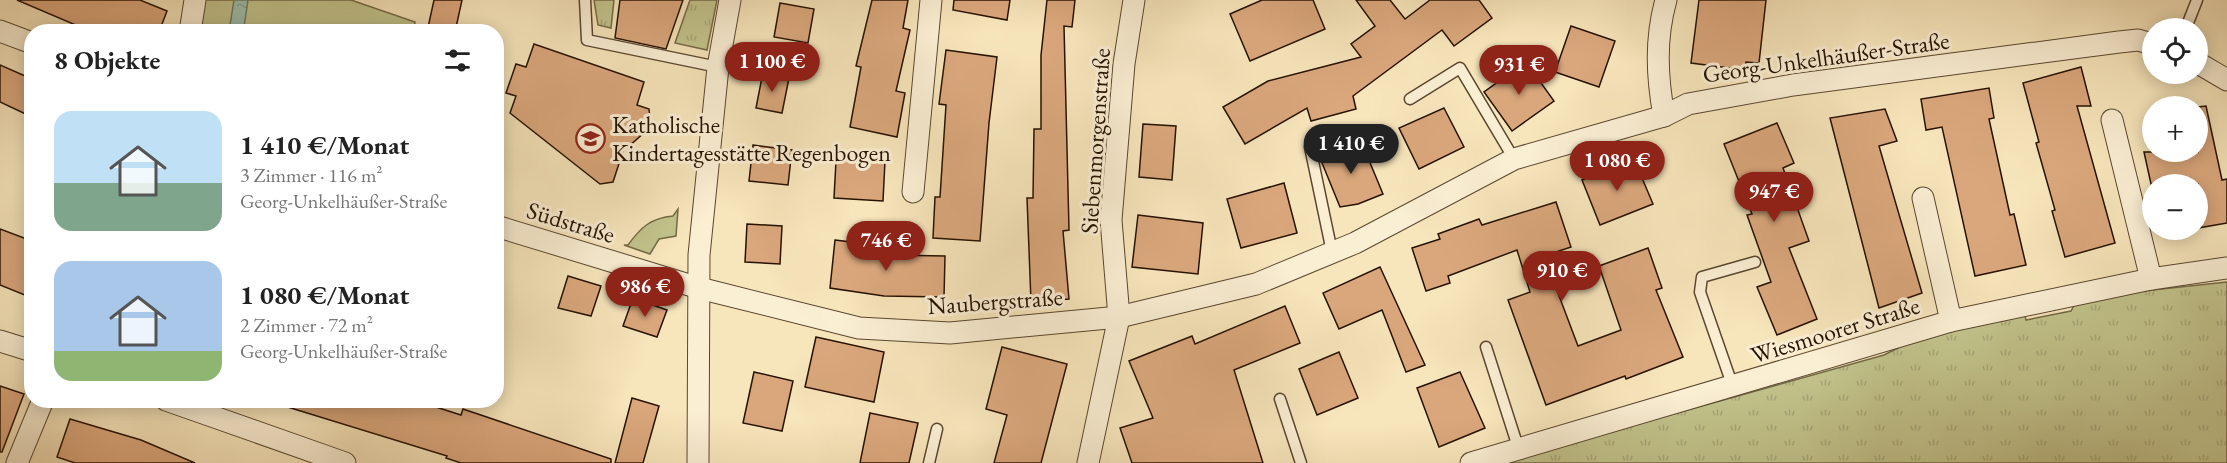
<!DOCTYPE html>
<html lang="de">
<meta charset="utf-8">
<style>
body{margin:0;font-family:"EB Garamond",serif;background:#f2f2f2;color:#222;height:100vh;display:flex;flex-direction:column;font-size:22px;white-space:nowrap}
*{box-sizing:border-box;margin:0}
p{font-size:20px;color:#767676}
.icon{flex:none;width:33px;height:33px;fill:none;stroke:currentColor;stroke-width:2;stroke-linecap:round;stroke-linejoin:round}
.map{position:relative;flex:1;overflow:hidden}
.sheet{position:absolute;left:24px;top:24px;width:480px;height:384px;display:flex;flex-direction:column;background:#fff;border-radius:24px;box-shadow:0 3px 15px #0003}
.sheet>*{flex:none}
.buttons{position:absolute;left:2142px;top:18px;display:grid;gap:12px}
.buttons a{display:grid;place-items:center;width:66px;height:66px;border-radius:50%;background:#fff;box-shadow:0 3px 15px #0003;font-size:30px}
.price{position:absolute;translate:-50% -51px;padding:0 14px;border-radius:21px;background:#8f2418;color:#fff;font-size:20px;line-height:39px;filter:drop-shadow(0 2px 3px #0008)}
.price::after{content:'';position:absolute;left:50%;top:36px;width:18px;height:14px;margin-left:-9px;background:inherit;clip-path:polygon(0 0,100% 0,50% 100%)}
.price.active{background:#222;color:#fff}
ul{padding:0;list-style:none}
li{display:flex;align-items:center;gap:18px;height:150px;padding:0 30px}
li span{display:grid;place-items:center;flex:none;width:168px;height:120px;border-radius:18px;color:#555}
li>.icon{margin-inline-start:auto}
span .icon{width:72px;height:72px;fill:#fffc;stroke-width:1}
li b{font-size:26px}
h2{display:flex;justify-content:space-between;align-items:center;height:72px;padding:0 30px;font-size:26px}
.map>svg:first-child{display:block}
.grass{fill:url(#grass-tufts);stroke:#746a46;stroke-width:1.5}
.garden{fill:#c2c38c;stroke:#746a46;stroke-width:1.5}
.water{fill:url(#water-ripples);stroke:#6d7a68;stroke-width:1.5}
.building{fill:#daa77c;stroke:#261200;stroke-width:1.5}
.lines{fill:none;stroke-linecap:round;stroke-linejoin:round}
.lane-casing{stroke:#5a472f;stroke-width:13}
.street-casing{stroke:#5a472f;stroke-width:23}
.lane{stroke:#faeed3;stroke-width:10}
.street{stroke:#faeed3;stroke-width:21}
.labels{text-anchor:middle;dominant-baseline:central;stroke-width:6;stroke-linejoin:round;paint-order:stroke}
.street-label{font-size:24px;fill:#261200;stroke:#faeed3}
.poi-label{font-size:24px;fill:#261200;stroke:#faeed3;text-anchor:start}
</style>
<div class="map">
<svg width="2227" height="463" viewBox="0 0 2227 463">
<defs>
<pattern id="grass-tufts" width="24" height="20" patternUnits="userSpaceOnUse" patternTransform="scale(1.5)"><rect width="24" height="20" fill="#c2c38c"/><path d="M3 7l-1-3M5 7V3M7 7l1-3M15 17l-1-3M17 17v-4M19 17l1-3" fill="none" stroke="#a7a677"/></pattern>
<pattern id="water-ripples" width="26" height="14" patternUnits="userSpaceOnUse" patternTransform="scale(1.5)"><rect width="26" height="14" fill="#9dbfae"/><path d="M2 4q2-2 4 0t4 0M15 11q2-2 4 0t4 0" fill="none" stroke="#87a394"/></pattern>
</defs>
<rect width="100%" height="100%" fill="#f7e5bb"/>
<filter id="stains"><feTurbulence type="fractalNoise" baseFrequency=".00333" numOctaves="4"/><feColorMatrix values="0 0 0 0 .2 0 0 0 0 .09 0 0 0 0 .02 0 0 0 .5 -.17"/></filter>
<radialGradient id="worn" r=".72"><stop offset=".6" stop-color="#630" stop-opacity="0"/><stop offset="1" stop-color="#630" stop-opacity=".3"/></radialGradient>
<g class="grass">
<path d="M 594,0 L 614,0 L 611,28 L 598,25 Z"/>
<path d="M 690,0 L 717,0 L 707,50 L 675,43 Z"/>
<path d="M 2227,282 L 2227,463 L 1498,463 L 1884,355 L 1912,341 L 2024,312 L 2026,320 L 2071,311 L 2078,298 Z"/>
</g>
<g class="garden">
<path d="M 205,0 L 351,0 L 415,22 L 414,32 L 200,32 Z"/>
<path d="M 678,209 L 676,236 L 659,239 L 650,254 L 624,245 L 628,245 C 641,227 651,218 673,216 Z"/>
</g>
<path class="water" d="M 234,0 L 248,0 L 244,27 L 230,25 Z"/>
<g class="building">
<path d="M 17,0 L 140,0 L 167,11 L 159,32 L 92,32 Z"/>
<path d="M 434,0 L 462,0 L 455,32 L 427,32 Z"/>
<path d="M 620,0 L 683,0 L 666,49 L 615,38 Z"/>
<path d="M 872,0 L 908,0 L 903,28 L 910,30 L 896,91 L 905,93 L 897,137 L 850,127 L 861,67 L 856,66 Z"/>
<path d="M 954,0 L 1010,0 L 1007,20 L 953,10 Z"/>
<path d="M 1047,0 L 1075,0 L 1072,27 L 1064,26 L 1069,230 L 1063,231 L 1069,299 L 1031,302 L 1027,198 L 1033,198 L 1034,129 L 1041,129 L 1041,55 Z"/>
<path d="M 1262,0 L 1313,0 L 1325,29 L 1250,61 L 1230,14 Z"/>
<path d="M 1356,0 L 1390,0 L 1405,19 L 1430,0 L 1479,0 L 1492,18 L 1454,46 L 1442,30 L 1353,96 L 1356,109 L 1311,121 L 1307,108 L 1245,144 L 1223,107 L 1268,81 L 1361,57 L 1351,44 L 1375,26 Z"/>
<path d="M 1699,0 L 1766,0 L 1759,63 L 1746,62 L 1745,70 L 1691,63 Z"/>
<path d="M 780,3 L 814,9 L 808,43 L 774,37 Z"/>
<path d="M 1571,26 L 1615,41 L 1599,87 L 1555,72 Z"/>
<path d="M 534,44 L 644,82 L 637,105 L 649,109 L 650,118 L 646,131 L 628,147 L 625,145 L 613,182 L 600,184 L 510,113 L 516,96 L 506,93 L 516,64 L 526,67 Z"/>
<path d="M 946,50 L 997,57 L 989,123 L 980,241 L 933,238 L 935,197 L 940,197 L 946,105 L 939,104 Z"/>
<path d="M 1526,62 L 1554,101 L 1512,131 L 1484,92 Z"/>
<path d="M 0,65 L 32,79 L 32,117 L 0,102 Z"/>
<path d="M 2081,67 L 2091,106 L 2077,106 L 2115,243 L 2065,257 L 2052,211 L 2055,210 L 2036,143 L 2039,142 L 2023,83 Z"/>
<path d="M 763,72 L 789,78 L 782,113 L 756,108 Z"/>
<path d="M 1989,88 L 1994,118 L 1989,119 L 2010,215 L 2014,214 L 2026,265 L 1975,276 L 1942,127 L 1926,130 L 1921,99 Z"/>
<path d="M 2206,106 L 2222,180 L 2227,179 L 2227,223 L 2198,228 L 2198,184 L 2151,184 L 2144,152 L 2198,152 L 2198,107 Z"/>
<path d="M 1444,108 L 1464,147 L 1419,169 L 1399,128 Z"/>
<path d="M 1885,109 L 1897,141 L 1879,146 L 1922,293 L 1879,308 L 1830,118 Z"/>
<path d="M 1777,123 L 1794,163 L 1783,168 L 1809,241 L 1789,248 L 1817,319 L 1777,335 L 1757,287 L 1771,282 L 1747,215 L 1752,214 L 1724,144 Z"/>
<path d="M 1143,124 L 1176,126 L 1172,180 L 1139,177 Z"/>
<path d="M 1361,141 L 1383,194 L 1358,204 L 1340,207 L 1320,158 Z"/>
<path d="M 753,145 L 792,150 L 788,185 L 749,181 Z"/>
<path d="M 844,156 L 885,161 L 883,201 L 834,198 L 836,161 L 844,162 Z"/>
<path d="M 1634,159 L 1653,204 L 1600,225 L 1582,180 Z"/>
<path d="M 1284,183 L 1297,233 L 1241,248 L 1227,199 Z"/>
<path d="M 1556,202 L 1571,247 L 1544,256 L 1578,346 L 1621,330 L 1599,266 L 1648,248 L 1662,288 L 1656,290 L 1683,357 L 1626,379 L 1625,376 L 1546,405 L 1508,300 L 1530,292 L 1517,250 L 1448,276 L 1450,283 L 1426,291 L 1412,248 L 1440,239 L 1438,234 L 1479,219 L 1482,225 Z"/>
<path d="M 1138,215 L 1203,223 L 1198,274 L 1132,267 Z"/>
<path d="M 747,224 L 782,226 L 780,264 L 745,262 Z"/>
<path d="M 0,229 L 32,241 L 32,298 L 0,285 Z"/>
<path d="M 835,240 L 891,247 L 891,255 L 945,256 L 944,297 L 884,296 L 830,288 Z"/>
<path d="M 1380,267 L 1425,365 L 1406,372 L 1382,310 L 1339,329 L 1323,293 Z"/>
<path d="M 568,276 L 601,286 L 591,316 L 558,308 Z"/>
<path d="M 633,298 L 667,310 L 657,337 L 623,326 Z"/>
<path d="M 1285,306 L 1300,343 L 1234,370 L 1263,463 L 1132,463 L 1120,428 L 1153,418 L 1129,361 L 1192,336 L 1195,344 Z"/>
<path d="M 816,337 L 884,352 L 874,402 L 805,387 Z"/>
<path d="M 1002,347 L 1067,364 L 1041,463 L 994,463 L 1007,415 L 986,409 Z"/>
<path d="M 1339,352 L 1358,398 L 1317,415 L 1299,369 Z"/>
<path d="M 754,372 L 793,381 L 782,431 L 743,423 Z"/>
<path d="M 1460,372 L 1485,428 L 1439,447 L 1417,388 Z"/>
<path d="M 0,386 L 24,394 L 2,452 L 0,452 Z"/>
<path d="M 632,398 L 659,406 L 643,463 L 615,463 Z"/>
<path d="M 282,400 L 414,400 L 461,415 L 463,409 L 611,459 L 611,463 L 461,463 L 446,458 L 447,456 L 281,405 Z"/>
<path d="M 870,413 L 918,423 L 909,463 L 860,463 Z"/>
<path d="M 70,419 L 141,440 L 195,463 L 75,463 L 57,457 Z"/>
</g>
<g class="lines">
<defs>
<g id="lane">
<path d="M 585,0 L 587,40 L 718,67"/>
<path d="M 2186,28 L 2197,0"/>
<path d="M 1410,99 L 1460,68 L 1514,159"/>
<path d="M 1332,252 L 1310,147 L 1346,132"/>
<path d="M 1486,347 L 1518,447"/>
<path d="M 1733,387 L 1700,292 L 1702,277 L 1755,262"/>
<path d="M 1280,399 L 1301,463"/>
<path d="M 929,463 L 937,429"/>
</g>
<g id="street">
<path d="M 0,31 L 32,43"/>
<path d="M 190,32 L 195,0"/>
<path d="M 2198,63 L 2227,80"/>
<path d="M 1664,116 C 1657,77 1655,39 1666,0"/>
<path d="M 2112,120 L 2151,279"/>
<path d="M 913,192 L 931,0"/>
<path d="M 1923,198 L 1951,321"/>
<path d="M 496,226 L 699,288 L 859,328 L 950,333 L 1119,317 L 1256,284 L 1355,243 L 1514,159 L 1664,116 L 1688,104 L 1793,85 L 2119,42 L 2138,40 L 2152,44"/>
<path d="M 0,341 L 32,351"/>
<path d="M 166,400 L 345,463"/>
<path d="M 17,463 L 43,400"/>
<path d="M 698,463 L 699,255 L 718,67 L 730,0"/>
<path d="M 1088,463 L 1119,317 L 1111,220 L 1124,64 L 1134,0"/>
<path d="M 1471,463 L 1951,321 L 2151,279 L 2227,268"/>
</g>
</defs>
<use href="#lane" class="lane-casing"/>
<use href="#street" class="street-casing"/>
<use href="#lane" class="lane"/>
<use href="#street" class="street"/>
</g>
<defs>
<symbol id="school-ring" viewBox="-11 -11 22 22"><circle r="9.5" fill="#faeed3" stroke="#8f2418" stroke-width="1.5"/><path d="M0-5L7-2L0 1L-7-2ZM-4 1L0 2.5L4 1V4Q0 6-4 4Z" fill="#8f2418"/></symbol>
</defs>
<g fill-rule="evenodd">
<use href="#school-ring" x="574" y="122" width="33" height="33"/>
</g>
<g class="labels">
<g class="street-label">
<text transform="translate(1826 57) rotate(-8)">Georg-Unkelhäußer-Straße</text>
<text transform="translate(1095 141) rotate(-86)">Siebenmorgenstraße</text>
<text transform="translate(571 222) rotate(17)">Südstraße</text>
<text transform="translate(995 301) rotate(-4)">Naubergstraße</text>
<text transform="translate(1835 330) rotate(-17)">Wiesmoorer Straße</text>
</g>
<g class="poi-label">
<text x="612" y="124">Katholische<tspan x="612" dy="28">Kindertagesstätte Regenbogen</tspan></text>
</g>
</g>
<rect width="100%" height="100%" filter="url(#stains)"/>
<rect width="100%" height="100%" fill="url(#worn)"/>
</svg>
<div class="buttons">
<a><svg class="icon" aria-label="locate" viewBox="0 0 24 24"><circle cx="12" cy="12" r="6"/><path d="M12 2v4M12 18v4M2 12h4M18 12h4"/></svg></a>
<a>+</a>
<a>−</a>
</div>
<b class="price" style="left:772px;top:93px">1 100 €</b>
<b class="price" style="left:1519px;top:96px">931 €</b>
<b class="price active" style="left:1351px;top:175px">1 410 €</b>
<b class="price" style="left:1617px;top:192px">1 080 €</b>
<b class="price" style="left:1774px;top:223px">947 €</b>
<b class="price" style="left:886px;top:272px">746 €</b>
<b class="price" style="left:1562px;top:302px">910 €</b>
<b class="price" style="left:645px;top:318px">986 €</b>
<section class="sheet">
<h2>8 Objekte<svg class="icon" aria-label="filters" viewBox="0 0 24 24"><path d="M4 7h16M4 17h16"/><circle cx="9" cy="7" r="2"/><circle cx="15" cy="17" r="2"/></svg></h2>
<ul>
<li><span style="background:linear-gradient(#bfe0f5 60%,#7fa58c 0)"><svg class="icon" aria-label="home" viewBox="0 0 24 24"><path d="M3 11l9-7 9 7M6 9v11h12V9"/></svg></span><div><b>1 410 €/Monat</b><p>3 Zimmer · 116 m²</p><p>Georg-Unkelhäußer-Straße</p></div></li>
<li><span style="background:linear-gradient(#a9c7e8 75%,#8fb573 0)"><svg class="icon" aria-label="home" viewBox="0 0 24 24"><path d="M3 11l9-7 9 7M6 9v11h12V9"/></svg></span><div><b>1 080 €/Monat</b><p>2 Zimmer · 72 m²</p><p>Georg-Unkelhäußer-Straße</p></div></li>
</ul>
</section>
</div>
